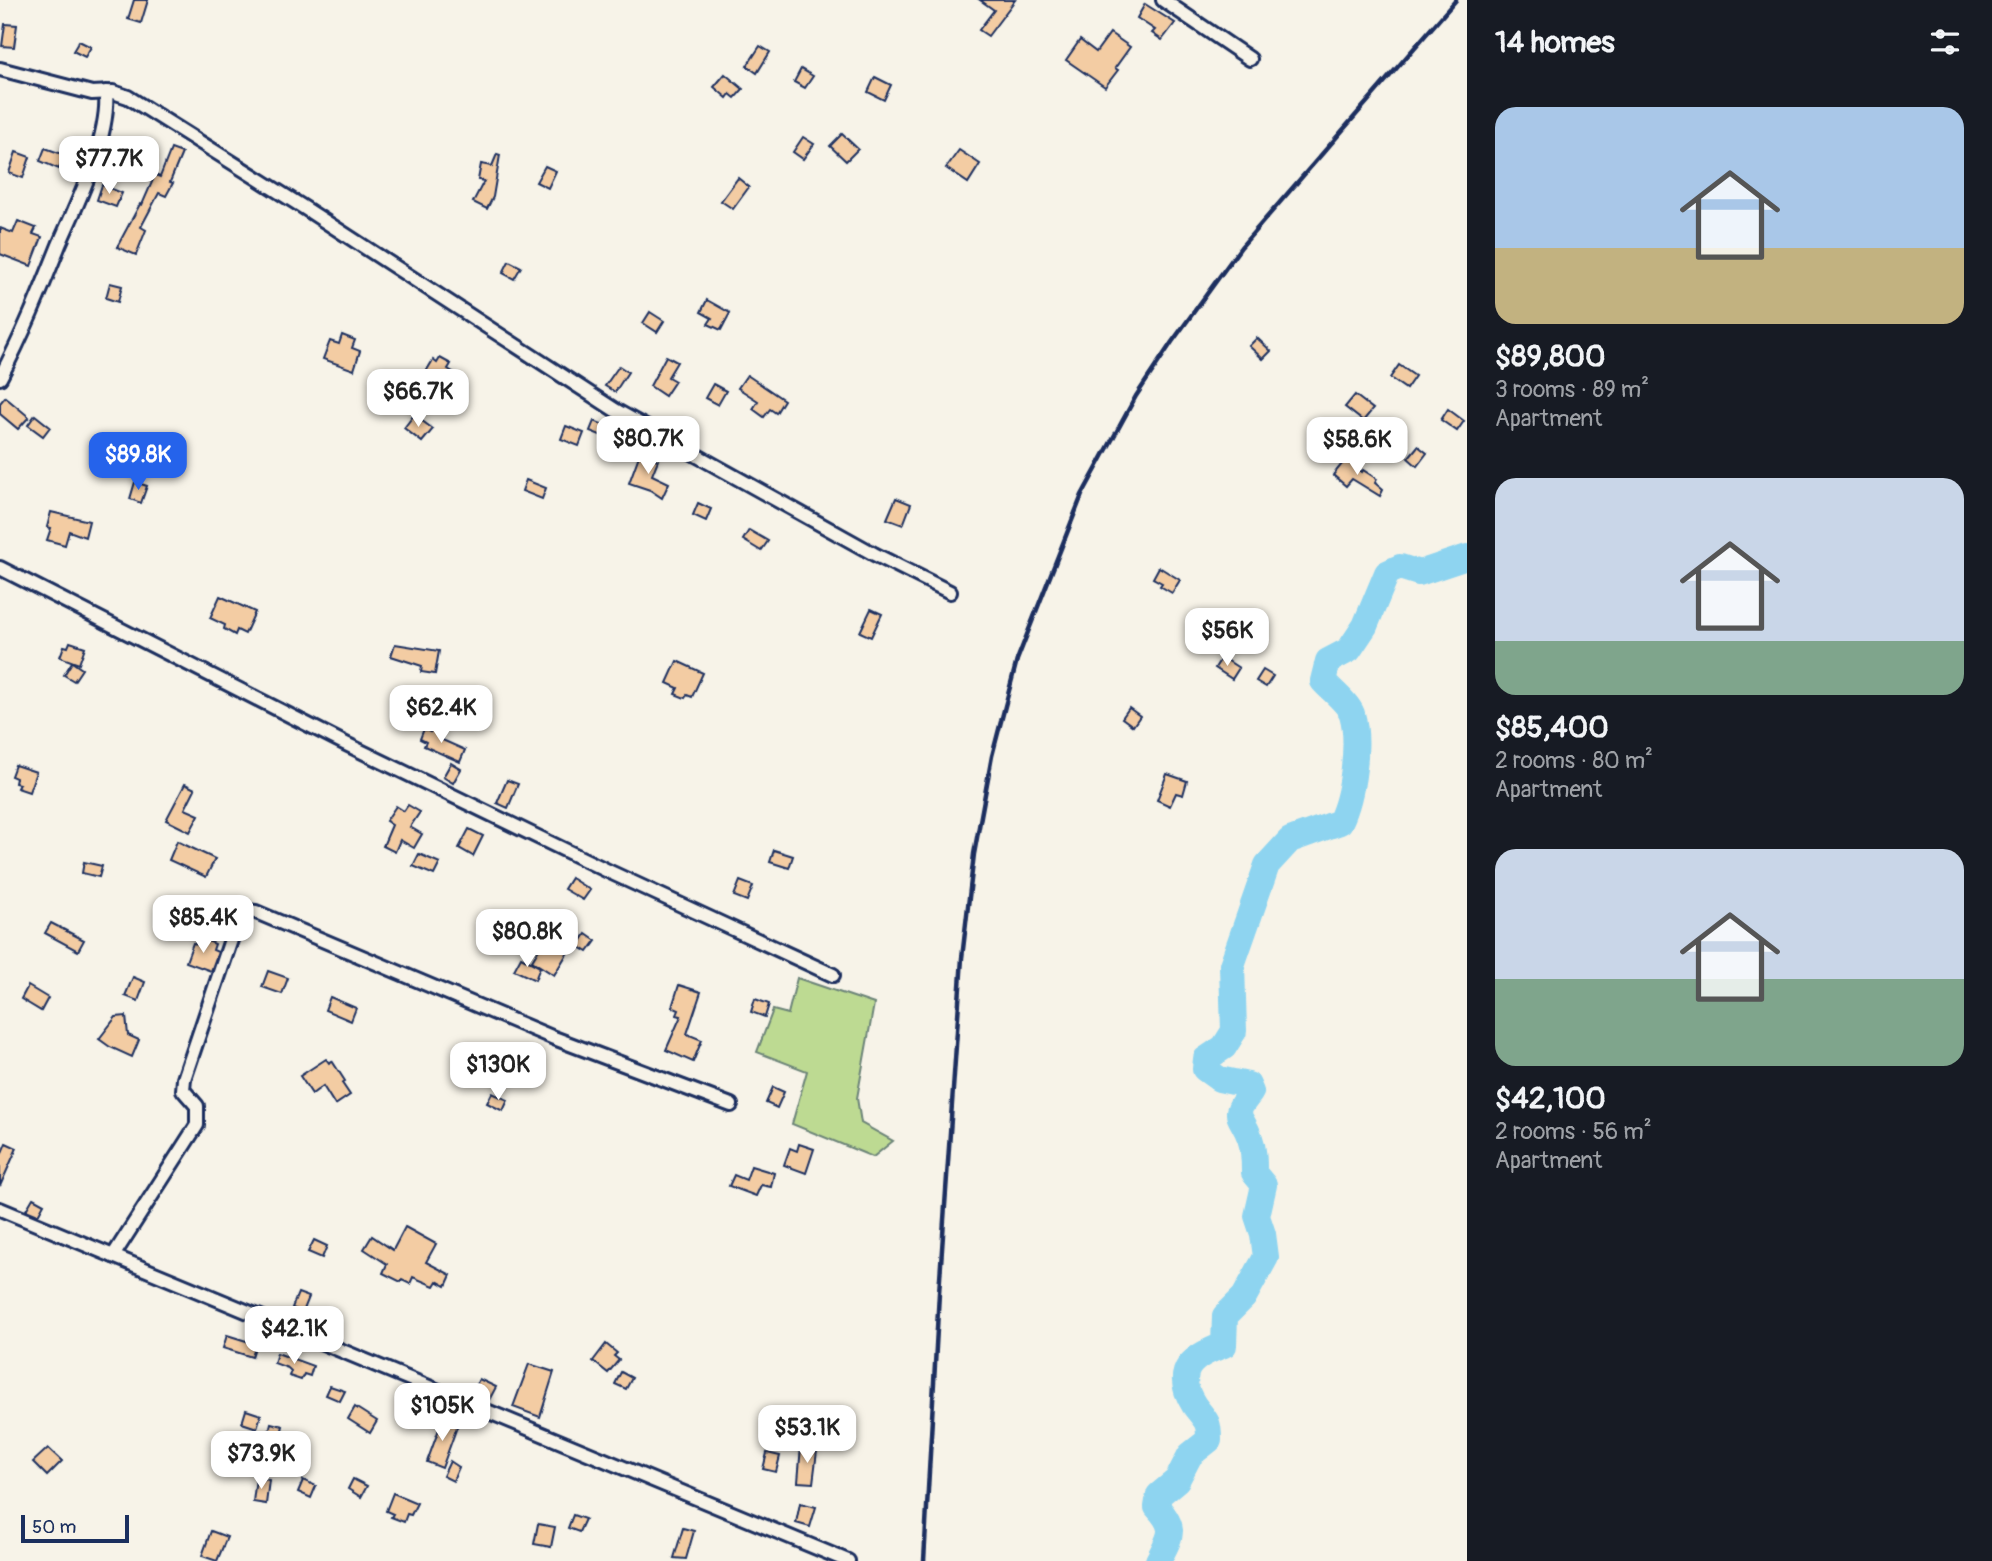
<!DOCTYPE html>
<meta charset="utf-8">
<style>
body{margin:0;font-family:Pangolin,sans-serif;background:#20242c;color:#f1f3f6;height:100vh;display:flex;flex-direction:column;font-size:26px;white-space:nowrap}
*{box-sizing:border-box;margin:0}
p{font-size:23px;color:#9ea1a6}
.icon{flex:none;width:38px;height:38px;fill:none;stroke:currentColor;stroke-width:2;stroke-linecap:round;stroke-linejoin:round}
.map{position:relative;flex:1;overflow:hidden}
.side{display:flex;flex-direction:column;background:#171b24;width:525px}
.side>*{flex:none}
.scale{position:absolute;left:21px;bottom:18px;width:108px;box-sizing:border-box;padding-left:7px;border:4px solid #1b2f5e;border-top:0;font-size:19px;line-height:24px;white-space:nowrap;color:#1b2f5e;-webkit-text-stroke:5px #f7f3e8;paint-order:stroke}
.price{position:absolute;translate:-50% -60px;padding:0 16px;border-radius:14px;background:#fff;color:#222;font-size:23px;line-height:46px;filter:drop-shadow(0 2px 4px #0008)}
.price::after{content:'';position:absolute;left:50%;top:42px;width:21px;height:16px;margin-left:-10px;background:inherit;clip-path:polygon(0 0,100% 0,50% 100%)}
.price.selected{background:#2563eb;color:#fff}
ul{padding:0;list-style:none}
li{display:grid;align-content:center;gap:14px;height:371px;padding:0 28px}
li span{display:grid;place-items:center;height:217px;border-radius:21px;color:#555}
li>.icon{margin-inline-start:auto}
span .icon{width:126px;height:126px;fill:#fffc;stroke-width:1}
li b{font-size:30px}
h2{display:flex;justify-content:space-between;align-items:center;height:84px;padding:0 28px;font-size:30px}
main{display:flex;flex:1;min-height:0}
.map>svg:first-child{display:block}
.green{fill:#bdda92;stroke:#6c8478;stroke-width:2}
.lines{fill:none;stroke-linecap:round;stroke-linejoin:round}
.river{stroke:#8ed4f0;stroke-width:26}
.building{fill:#f3cca3;stroke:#1b2f5e;stroke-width:2}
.minor-casing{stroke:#1b2f5e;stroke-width:18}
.minor{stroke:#f7f3e8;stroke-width:12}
.rail{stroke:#1b2f5e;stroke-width:4.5}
</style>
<main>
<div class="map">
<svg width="1467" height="1561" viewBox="0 0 1467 1561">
<rect width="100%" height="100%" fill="#f7f3e8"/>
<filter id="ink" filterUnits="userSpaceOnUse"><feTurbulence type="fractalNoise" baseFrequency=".0143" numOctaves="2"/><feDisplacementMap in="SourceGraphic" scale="14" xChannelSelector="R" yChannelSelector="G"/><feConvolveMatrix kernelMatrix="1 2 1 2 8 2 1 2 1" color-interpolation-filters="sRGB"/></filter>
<g filter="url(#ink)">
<path class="green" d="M 797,978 L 874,1004 L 857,1098 L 861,1123 L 893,1141 L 873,1157 L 792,1124 L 807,1071 L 757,1052 L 773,1010 L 788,1014 Z"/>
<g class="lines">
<path class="river" d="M 1158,1561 C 1170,1536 1178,1530 1157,1507 L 1159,1495 L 1177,1480 L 1190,1455 L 1209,1440 C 1209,1435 1209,1428 1207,1423 C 1204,1417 1198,1411 1194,1405 C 1172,1370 1193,1356 1224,1345 L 1225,1316 L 1244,1297 L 1266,1257 L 1263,1234 L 1257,1216 L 1264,1185 L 1254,1173 C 1254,1160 1254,1149 1250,1138 C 1241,1113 1230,1118 1251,1092 L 1248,1085 L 1219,1079 L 1205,1069 L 1206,1059 L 1224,1047 L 1234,1031 L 1232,965 L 1267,865 L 1290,840 L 1340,822 C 1353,796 1360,742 1352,714 C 1348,703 1331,690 1323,681 L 1328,661 L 1349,650 L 1365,626 L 1387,573 L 1400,567 L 1419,573 L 1467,557"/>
</g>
<g class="building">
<path d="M 134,0 L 148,0 L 141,23 L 128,19 Z"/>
<path d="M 980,0 L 1015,0 L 988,36 L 979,30 L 994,10 Z"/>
<path d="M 1145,4 L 1175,23 L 1162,40 L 1152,33 L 1155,30 L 1137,18 Z"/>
<path d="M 5,24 L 17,25 L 14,47 L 2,46 Z"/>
<path d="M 1110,33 L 1130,47 L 1115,68 L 1118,70 L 1105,87 L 1066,60 L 1080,40 L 1096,52 Z"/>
<path d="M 79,41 L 91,47 L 85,57 L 73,51 Z"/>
<path d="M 760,46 L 770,52 L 757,73 L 747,66 Z"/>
<path d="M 801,69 L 813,76 L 805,88 L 794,82 Z"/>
<path d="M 725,74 L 743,89 L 735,98 L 730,94 L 727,98 L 714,87 Z"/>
<path d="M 875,77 L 891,85 L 884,100 L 868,92 Z"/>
<path d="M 842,134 L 858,149 L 846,161 L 830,146 Z"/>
<path d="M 803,137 L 814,144 L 803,159 L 793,152 Z"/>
<path d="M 45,148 L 65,155 L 59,169 L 40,161 Z"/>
<path d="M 171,149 L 182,153 L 170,182 L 173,183 L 166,196 L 159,193 L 141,227 L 146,230 L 136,255 L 117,247 L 140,204 L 142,205 L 155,175 L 160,177 Z"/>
<path d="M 959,150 L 980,164 L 968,183 L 946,168 Z"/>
<path d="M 16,152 L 30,157 L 23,178 L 9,173 Z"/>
<path d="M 497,154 L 500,155 L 493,197 L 487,209 L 473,202 L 484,181 L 478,180 L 481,164 L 492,166 Z"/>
<path d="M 545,166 L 556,171 L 548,188 L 536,182 Z"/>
<path d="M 738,178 L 749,187 L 733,209 L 721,201 Z"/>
<path d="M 102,185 L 122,193 L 116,207 L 97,200 Z"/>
<path d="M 18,221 L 36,228 L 33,234 L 42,237 L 31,266 L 0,254 L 0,228 L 13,233 Z"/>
<path d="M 509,261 L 521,267 L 514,279 L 503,273 Z"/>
<path d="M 110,283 L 122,286 L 118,302 L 106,298 Z"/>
<path d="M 707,300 L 730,313 L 721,330 L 708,324 L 712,318 L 701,312 Z"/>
<path d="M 650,312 L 664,321 L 657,332 L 643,323 Z"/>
<path d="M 342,335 L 355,340 L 352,348 L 360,351 L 354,370 L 323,359 L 330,341 L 339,344 Z"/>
<path d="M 1257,338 L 1271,351 L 1263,359 L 1249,346 Z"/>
<path d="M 666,356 L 677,362 L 668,377 L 675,381 L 665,396 L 650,386 Z"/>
<path d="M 440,358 L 451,364 L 448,369 L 461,377 L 450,395 L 430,383 L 431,379 L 424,375 L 433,360 L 437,363 Z"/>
<path d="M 1399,365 L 1415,376 L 1406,389 L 1390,378 Z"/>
<path d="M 619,366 L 628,372 L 615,392 L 605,386 Z"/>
<path d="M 747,375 L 784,400 L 776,413 L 770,409 L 764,417 L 753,409 L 758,401 L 738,388 Z"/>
<path d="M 713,384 L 726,391 L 718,405 L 705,398 Z"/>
<path d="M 1355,395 L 1373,409 L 1363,421 L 1345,407 Z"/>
<path d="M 5,397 L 29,417 L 18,429 L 0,414 L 0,403 Z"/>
<path d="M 1448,409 L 1464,421 L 1457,431 L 1441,420 Z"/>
<path d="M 35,415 L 50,427 L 43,436 L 28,425 Z"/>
<path d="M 414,415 L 433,429 L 422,442 L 404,428 Z"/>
<path d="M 594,421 L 609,427 L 605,437 L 590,431 Z"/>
<path d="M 566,426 L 584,433 L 579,446 L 561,439 Z"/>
<path d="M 1418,446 L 1427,453 L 1417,466 L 1408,458 Z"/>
<path d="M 640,453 L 658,460 L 652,475 L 669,483 L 662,498 L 650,490 L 629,483 Z"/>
<path d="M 1346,459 L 1362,472 L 1363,470 L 1377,479 L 1375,483 L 1383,490 L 1380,496 L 1352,479 L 1346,486 L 1333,475 Z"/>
<path d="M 526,480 L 546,488 L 542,499 L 522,491 Z"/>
<path d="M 135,482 L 147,486 L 141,503 L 130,499 Z"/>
<path d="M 896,498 L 911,504 L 903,525 L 887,519 Z"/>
<path d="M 698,503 L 711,509 L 706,521 L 693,515 Z"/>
<path d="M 51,512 L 89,521 L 85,537 L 69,531 L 65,545 L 47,540 L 51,528 L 47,527 Z"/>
<path d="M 749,530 L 768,541 L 761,551 L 743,540 Z"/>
<path d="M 1159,567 L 1180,580 L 1172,593 L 1160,586 L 1162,583 L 1153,578 Z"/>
<path d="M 220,596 L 255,612 L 245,634 L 237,630 L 235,635 L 224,629 L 225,625 L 210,618 Z"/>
<path d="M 871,609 L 882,614 L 871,637 L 860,632 Z"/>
<path d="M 70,642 L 85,647 L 79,664 L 60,657 L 64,646 L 68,647 Z"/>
<path d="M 395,644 L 439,651 L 435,674 L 421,672 L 422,666 L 391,656 Z"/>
<path d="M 1222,657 L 1239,668 L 1232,679 L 1215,668 Z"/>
<path d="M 677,661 L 703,673 L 692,697 L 687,695 L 685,698 L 675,694 L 678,688 L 667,683 Z"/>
<path d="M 72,662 L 82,669 L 74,681 L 64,675 Z"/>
<path d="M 1263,670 L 1273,676 L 1266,687 L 1256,681 Z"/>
<path d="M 1129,708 L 1140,716 L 1133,726 L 1122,718 Z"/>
<path d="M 432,727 L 443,731 L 440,739 L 465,750 L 460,762 L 424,746 L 426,742 L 420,739 L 424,729 L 430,732 Z"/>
<path d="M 451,763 L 461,769 L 453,783 L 443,777 Z"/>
<path d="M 15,765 L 36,772 L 29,792 L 17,788 L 19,784 L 15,783 L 16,778 L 11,776 Z"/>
<path d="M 1167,774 L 1187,781 L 1183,795 L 1176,793 L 1170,806 L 1157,800 Z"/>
<path d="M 507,780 L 518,784 L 508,808 L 497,803 Z"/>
<path d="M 185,784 L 195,789 L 185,809 L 199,815 L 190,832 L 166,820 Z"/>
<path d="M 408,805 L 420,812 L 410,827 L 422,834 L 414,848 L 400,840 L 395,852 L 383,846 L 392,825 L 386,821 L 396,806 L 404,811 Z"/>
<path d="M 469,829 L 483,836 L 473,856 L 459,848 Z"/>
<path d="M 177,841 L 215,859 L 206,877 L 169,860 Z"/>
<path d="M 774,850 L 793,856 L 789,868 L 770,862 Z"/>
<path d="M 419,854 L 440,863 L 434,875 L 413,866 Z"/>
<path d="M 84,862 L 102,866 L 99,877 L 82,873 Z"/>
<path d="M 571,878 L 590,890 L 583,900 L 564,889 Z"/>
<path d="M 740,881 L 753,886 L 747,901 L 734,896 Z"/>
<path d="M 51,923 L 84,940 L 78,951 L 45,933 Z"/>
<path d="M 586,934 L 596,941 L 588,952 L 578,946 Z"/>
<path d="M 203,939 L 215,944 L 213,950 L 218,952 L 211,971 L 186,962 L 193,943 L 201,945 Z"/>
<path d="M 545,939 L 568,952 L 554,975 L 532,961 Z"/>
<path d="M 521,957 L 540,967 L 535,980 L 514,970 Z"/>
<path d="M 268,971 L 288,978 L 282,994 L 262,987 Z"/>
<path d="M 133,977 L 145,982 L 138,1001 L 125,996 Z"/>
<path d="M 679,985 L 701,992 L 687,1034 L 702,1040 L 693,1062 L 666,1050 L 681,1016 L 677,1015 L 679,1010 L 672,1007 Z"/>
<path d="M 28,986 L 48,998 L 41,1011 L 21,999 Z"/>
<path d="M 330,997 L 356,1008 L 351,1021 L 325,1010 Z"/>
<path d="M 755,999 L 769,1004 L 765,1017 L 751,1012 Z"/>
<path d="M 126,1016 L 128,1035 L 139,1040 L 132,1057 L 110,1047 L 99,1039 L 116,1017 Z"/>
<path d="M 326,1059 L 329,1063 L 332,1061 L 345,1081 L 342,1083 L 350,1095 L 335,1105 L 323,1086 L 312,1094 L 300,1076 Z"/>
<path d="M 773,1087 L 784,1092 L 777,1108 L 766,1103 Z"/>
<path d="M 492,1093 L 508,1100 L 503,1111 L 487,1103 Z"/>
<path d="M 6,1143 L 17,1148 L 0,1186 L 0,1157 Z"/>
<path d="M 799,1144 L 814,1149 L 806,1173 L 784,1165 L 790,1148 L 797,1151 Z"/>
<path d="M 751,1166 L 774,1173 L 771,1187 L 761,1185 L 756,1196 L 729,1186 L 734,1175 L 746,1180 Z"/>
<path d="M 33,1198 L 44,1204 L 38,1215 L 26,1210 Z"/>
<path d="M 405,1227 L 436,1244 L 426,1262 L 451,1275 L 446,1286 L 437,1281 L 434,1286 L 413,1277 L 410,1284 L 402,1280 L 401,1282 L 383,1273 L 387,1264 L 364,1249 L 372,1236 L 393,1250 Z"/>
<path d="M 314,1240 L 327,1246 L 322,1258 L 308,1252 Z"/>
<path d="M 298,1293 L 309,1297 L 303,1312 L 292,1308 Z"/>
<path d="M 227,1335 L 256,1344 L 252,1357 L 223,1348 Z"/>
<path d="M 606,1344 L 617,1353 L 614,1356 L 619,1360 L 608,1373 L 593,1361 Z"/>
<path d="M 277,1353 L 313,1366 L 310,1376 L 304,1374 L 301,1380 L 289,1376 L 291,1371 L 288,1368 L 274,1363 Z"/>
<path d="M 529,1364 L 554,1372 L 540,1417 L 513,1407 Z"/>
<path d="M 621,1372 L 632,1378 L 626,1389 L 615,1384 Z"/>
<path d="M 479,1379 L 496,1387 L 488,1402 L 472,1393 Z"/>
<path d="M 330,1386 L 345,1391 L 340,1401 L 326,1395 Z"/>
<path d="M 355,1407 L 377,1421 L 370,1433 L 348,1419 Z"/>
<path d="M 246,1410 L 261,1415 L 257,1428 L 242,1423 Z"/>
<path d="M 443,1418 L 458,1424 L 442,1468 L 427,1462 Z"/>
<path d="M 271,1423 L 283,1426 L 278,1446 L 266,1443 Z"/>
<path d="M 801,1446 L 817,1451 L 813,1483 L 798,1482 Z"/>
<path d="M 48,1448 L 62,1461 L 47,1476 L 33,1462 Z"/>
<path d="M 767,1453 L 780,1456 L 776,1472 L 763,1469 Z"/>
<path d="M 450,1461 L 459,1467 L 453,1481 L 443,1476 Z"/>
<path d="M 256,1478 L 269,1480 L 266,1504 L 253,1502 Z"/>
<path d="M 353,1479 L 367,1486 L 361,1497 L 348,1489 Z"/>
<path d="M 303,1480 L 316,1486 L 311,1498 L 298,1492 Z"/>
<path d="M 393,1493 L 417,1503 L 411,1515 L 407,1514 L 404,1522 L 391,1517 L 393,1514 L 386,1511 Z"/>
<path d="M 800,1503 L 816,1507 L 810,1527 L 796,1523 Z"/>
<path d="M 573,1515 L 585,1519 L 579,1532 L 568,1528 Z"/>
<path d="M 538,1524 L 555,1527 L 551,1547 L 534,1544 Z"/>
<path d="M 683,1528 L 694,1531 L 686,1559 L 674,1558 Z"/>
<path d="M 211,1531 L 227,1537 L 217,1561 L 202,1556 Z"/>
</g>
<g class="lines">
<defs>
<g id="minor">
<path d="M 1163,0 L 1250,59"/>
<path d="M 0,69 L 92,93 L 113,92 L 128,97 L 303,207 L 615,410 L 874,554 L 950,592"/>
<path d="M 0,378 C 23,335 41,290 59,245 C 77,203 110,138 106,92"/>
<path d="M 0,568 L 346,744 L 610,872 L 833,975"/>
<path d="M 0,1209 L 848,1561"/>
<path d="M 113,1256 L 197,1125 L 197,1106 L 183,1090 L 184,1079 L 239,916 L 245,911 L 256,912 L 554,1038 L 731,1105"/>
</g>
</defs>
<use href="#minor" class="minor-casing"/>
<use href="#minor" class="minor"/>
<path class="rail" d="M 924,1561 L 939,1293 L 962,958 L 974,854 L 992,756 L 1017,660 L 1082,495 L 1136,396 L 1172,342 L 1241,247 L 1456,0"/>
</g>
</g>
</svg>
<div class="scale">50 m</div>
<b class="price" style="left:109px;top:196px">$77.7K</b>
<b class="price" style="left:418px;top:429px">$66.7K</b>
<b class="price" style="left:648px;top:476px">$80.7K</b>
<b class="price" style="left:1357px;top:477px">$58.6K</b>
<b class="price selected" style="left:138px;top:492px">$89.8K</b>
<b class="price" style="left:1227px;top:668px">$56K</b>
<b class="price" style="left:441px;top:745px">$62.4K</b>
<b class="price" style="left:203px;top:955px">$85.4K</b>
<b class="price" style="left:527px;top:969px">$80.8K</b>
<b class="price" style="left:498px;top:1102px">$130K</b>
<b class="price" style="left:294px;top:1366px">$42.1K</b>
<b class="price" style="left:442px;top:1443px">$105K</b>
<b class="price" style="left:807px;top:1465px">$53.1K</b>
<b class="price" style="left:261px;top:1491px">$73.9K</b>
</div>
<section class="side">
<h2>14 homes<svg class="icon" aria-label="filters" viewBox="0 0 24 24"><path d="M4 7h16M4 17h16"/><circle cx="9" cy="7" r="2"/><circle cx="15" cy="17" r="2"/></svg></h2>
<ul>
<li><span style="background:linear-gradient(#a9c7e8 65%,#c2b280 0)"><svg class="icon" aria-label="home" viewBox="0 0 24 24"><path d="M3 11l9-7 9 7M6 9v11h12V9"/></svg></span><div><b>$89,800</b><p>3 rooms · 89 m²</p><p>Apartment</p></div></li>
<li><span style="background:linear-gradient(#c9d6e8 75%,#7fa58c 0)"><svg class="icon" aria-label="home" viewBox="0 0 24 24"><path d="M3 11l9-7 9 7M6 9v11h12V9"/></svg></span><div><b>$85,400</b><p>2 rooms · 80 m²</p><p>Apartment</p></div></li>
<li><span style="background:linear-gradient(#c9d6e8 60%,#7fa58c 0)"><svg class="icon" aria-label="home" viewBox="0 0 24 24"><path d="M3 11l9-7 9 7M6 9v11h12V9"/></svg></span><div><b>$42,100</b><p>2 rooms · 56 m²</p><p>Apartment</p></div></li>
</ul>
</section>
</main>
